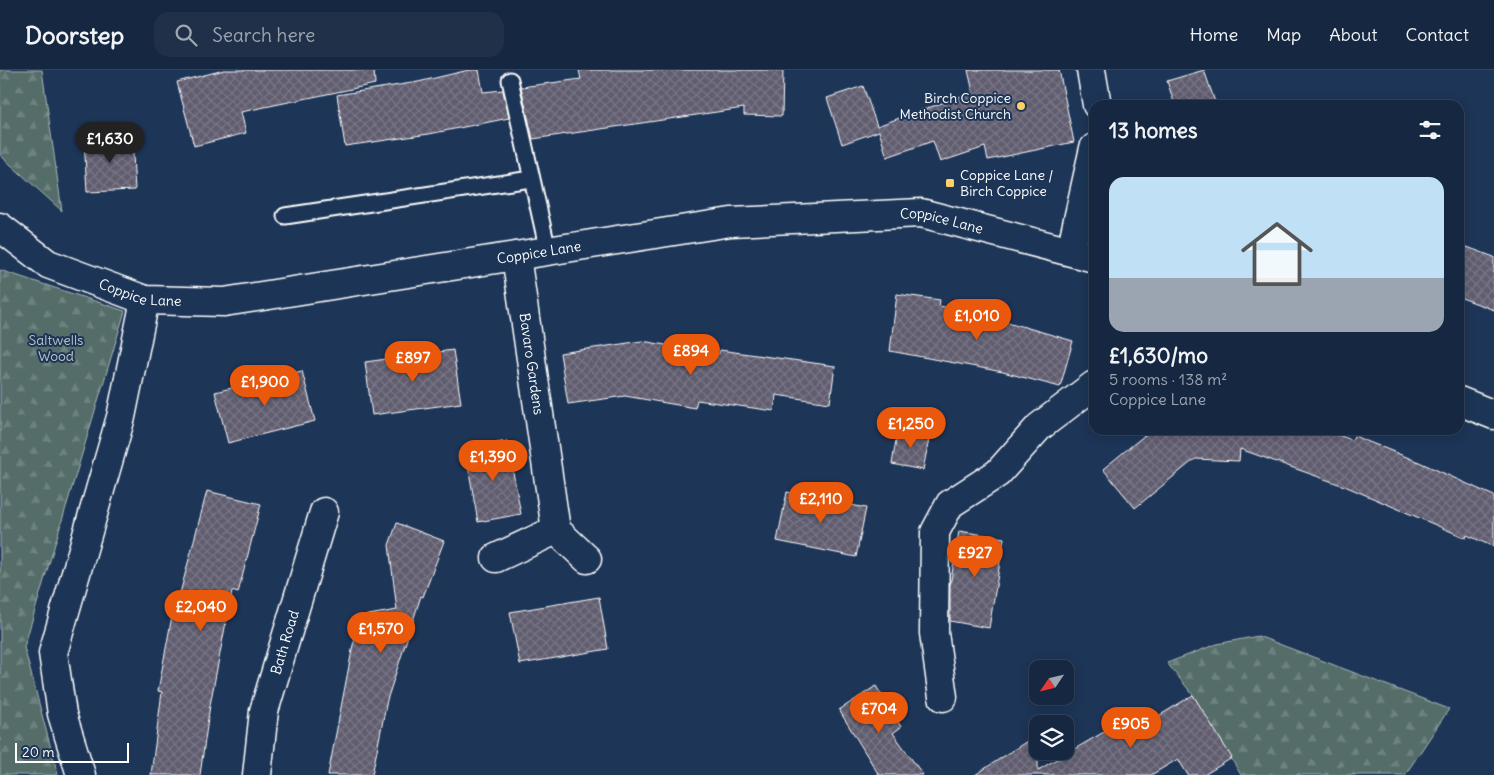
<!DOCTYPE html>
<meta charset="utf-8">
<style>
body{margin:0;font-family:Delius,sans-serif;background:#1f3048;color:#f1f3f6;height:100vh;display:flex;flex-direction:column;font-size:19px;white-space:nowrap}
*{box-sizing:border-box;margin:0}
p{font-size:16px;color:#9ea6b1}
.icon{flex:none;width:28px;height:28px;fill:none;stroke:currentColor;stroke-width:2;stroke-linecap:round;stroke-linejoin:round}
.map{position:relative;flex:1;overflow:hidden}
.side{position:absolute;left:1089px;top:30px;width:375px;height:335px;display:flex;flex-direction:column;background:#162841;border-radius:15px;box-shadow:0 2px 12px #0003,0 0 0 1px #35445a}
.side>*{flex:none}
.needle{width:32px;rotate:235deg}
.tools{position:absolute;left:1029px;top:590px;display:grid;gap:10px}
.tools a{display:grid;place-items:center;width:45px;height:45px;border-radius:10px;background:#162841;box-shadow:0 2px 12px #0003,0 0 0 1px #35445a;font-size:25px}
.scale{position:absolute;left:15px;bottom:12px;width:114px;box-sizing:border-box;padding-left:5px;border:2px solid #fff;border-top:0;font-size:14px;line-height:18px;white-space:nowrap;color:#fff;-webkit-text-stroke:4px #1d3557;paint-order:stroke}
.price{position:absolute;translate:-50% -42px;padding:0 11px;border-radius:18px;background:#ea580c;color:#fff;font-size:16px;line-height:32px;filter:drop-shadow(0 1px 2px #0008)}
.price::after{content:'';position:absolute;left:50%;top:30px;width:15px;height:11px;margin-left:-8px;background:inherit;clip-path:polygon(0 0,100% 0,50% 100%)}
.price.on{background:#222;color:#fff}
ul{padding:0;list-style:none}
li{display:grid;align-content:center;gap:10px;height:265px;padding:0 20px}
li span{display:grid;place-items:center;height:155px;border-radius:15px;color:#555}
li>.icon{margin-inline-start:auto}
span .icon{width:90px;height:90px;fill:#fffc;stroke-width:1}
li b{font-size:21px}
h2{display:flex;justify-content:space-between;align-items:center;height:60px;padding:0 20px;font-size:21px}
header{display:flex;align-items:center;gap:30px;box-sizing:border-box;height:70px;padding:0 25px;background:#162841;border-bottom:1px solid #35445a}
header strong{font-size:24px}
nav{display:flex;gap:28px;margin-inline-start:auto;font-size:18px}
.search{width:350px;height:45px;background:#1f3048;display:flex;align-items:center;gap:12px;box-sizing:border-box;padding:0 18px;border-radius:15px;color:#9ea6b1;font-size:19px}
.map>svg:first-child{display:block}
.forest{fill:url(#forest-firs);stroke:#aab6b4}
.building{fill:url(#building-cross-hatch);stroke:#fff}
.lines{fill:none;stroke-linecap:round;stroke-linejoin:round}
.service-casing{stroke:#fff;stroke-width:19}
.minor-casing{stroke:#fff;stroke-width:31}
.tertiary-casing{stroke:#fff;stroke-width:31}
.service{stroke:#1d3557;stroke-width:15}
.minor{stroke:#1d3557;stroke-width:28}
.tertiary{stroke:#1d3557;stroke-width:28}
.poi-dot{fill:#ffd166;stroke:#1d3557;stroke-width:2}
.labels{text-anchor:middle;dominant-baseline:central;stroke-width:4;stroke-linejoin:round;paint-order:stroke}
.poi-label{font-size:14px;fill:#fff;stroke:#1d3557;text-anchor:end}
.street-label{font-size:14px;fill:#fff;stroke:#1d3557}
.park-label{font-size:14px;fill:#bbc5c3;stroke:#1d3557}
</style>
<header>
<strong>Doorstep</strong>
<div class="search"><svg class="icon" aria-label="search" viewBox="0 0 24 24"><circle cx="10" cy="10" r="6"/><path d="M15 15l6 6"/></svg>Search here</div>
<nav><a>Home</a><a>Map</a><a>About</a><a>Contact</a></nav>
</header>
<div class="map">
<svg width="1494" height="705" viewBox="0 0 1494 705">
<defs>
<pattern id="forest-firs" width="22" height="20" patternUnits="userSpaceOnUse" patternTransform="scale(1.25)"><rect width="22" height="20" fill="#556d69"/><path d="M5 1l3.5 6h-7zM16 11l3.5 6h-7z" fill="#6e8380"/></pattern>
<pattern id="building-cross-hatch" width="8" height="8" patternUnits="userSpaceOnUse" patternTransform="scale(1.25)"><rect width="8" height="8" fill="#615d70"/><path d="M0 0l8 8M0 8l8-8" fill="none" stroke="#797585"/></pattern>
</defs>
<rect width="100%" height="100%" fill="#1d3557"/>
<filter id="ink" filterUnits="userSpaceOnUse"><feTurbulence type="fractalNoise" baseFrequency=".02" numOctaves="2"/><feDisplacementMap in="SourceGraphic" scale="10" xChannelSelector="R" yChannelSelector="G"/><feConvolveMatrix kernelMatrix="1 2 1 2 8 2 1 2 1" color-interpolation-filters="sRGB"/></filter>
<g filter="url(#ink)">
<g class="forest">
<path d="M 0,0 L 42,0 L 62,141 L 0,85 Z"/>
<path d="M 0,200 L 125,241 L 24,577 L 58,705 L 0,705 Z"/>
<path d="M 1258,566 L 1449,639 L 1405,705 L 1241,705 L 1193,625 L 1167,593 L 1217,574 Z"/>
</g>
<g class="building">
<path d="M 224,0 L 374,0 L 375,14 L 241,42 L 246,63 L 194,76 L 177,12 Z"/>
<path d="M 469,0 L 479,0 L 483,22 L 503,20 L 509,48 L 429,64 L 345,76 L 337,25 L 418,12 Z"/>
<path d="M 579,0 L 783,0 L 782,46 L 744,45 L 744,38 L 533,69 L 521,17 L 581,9 Z"/>
<path d="M 968,0 L 1059,0 L 1074,72 L 988,90 L 985,77 L 940,92 L 933,71 L 887,87 L 879,61 L 842,74 L 827,28 L 863,16 L 877,56 L 973,22 Z"/>
<path d="M 1204,0 L 1216,35 L 1175,35 L 1167,11 Z"/>
<path d="M 132,66 L 135,120 L 87,122 L 84,69 Z"/>
<path d="M 1459,174 L 1494,187 L 1494,240 L 1459,227 Z"/>
<path d="M 897,224 L 940,230 L 939,236 L 1004,248 L 1004,251 L 1073,271 L 1060,317 L 1003,302 L 890,281 Z"/>
<path d="M 642,271 L 719,284 L 720,280 L 835,296 L 830,333 L 776,325 L 774,341 L 697,330 L 695,338 L 625,326 L 568,334 L 560,283 Z"/>
<path d="M 453,280 L 461,333 L 372,345 L 365,292 Z"/>
<path d="M 302,301 L 315,351 L 228,373 L 215,322 Z"/>
<path d="M 898,358 L 930,364 L 923,400 L 892,394 Z"/>
<path d="M 1151,360 L 1324,360 L 1352,370 L 1354,366 L 1419,392 L 1494,426 L 1494,477 L 1467,465 L 1466,468 L 1347,417 L 1240,379 L 1239,391 L 1195,389 L 1135,438 L 1103,399 Z"/>
<path d="M 507,371 L 521,444 L 478,452 L 465,379 Z"/>
<path d="M 207,421 L 261,434 L 238,523 L 232,521 L 210,635 L 200,705 L 151,705 L 162,622 L 158,621 L 175,530 L 178,531 Z"/>
<path d="M 787,422 L 866,438 L 856,487 L 777,471 Z"/>
<path d="M 397,453 L 444,471 L 423,527 L 421,526 L 387,630 L 372,705 L 328,705 L 353,575 L 363,546 L 397,540 L 389,475 Z"/>
<path d="M 959,461 L 1004,468 L 989,558 L 950,551 L 950,516 Z"/>
<path d="M 599,527 L 608,579 L 520,594 L 510,542 Z"/>
<path d="M 876,616 L 901,657 L 893,663 L 923,705 L 879,705 L 839,640 Z"/>
<path d="M 1193,625 L 1232,688 L 1204,705 L 1188,705 L 1178,689 L 1151,705 L 975,705 L 1038,664 L 1038,700 L 1137,643 L 1144,655 Z"/>
</g>
<g class="lines">
<defs>
<g id="service">
<path d="M 510,10 L 548,181"/>
<path d="M 285,146 L 531,109"/>
</g>
<g id="minor">
<path d="M 1091,0 L 1097,35"/>
<path d="M 1071,181 L 1094,78"/>
<path id="s1" d="M 516,186 L 556,460"/>
<path d="M 496,488 L 556,460 L 587,489"/>
<path d="M 943,627 L 934,563 L 935,462 L 950,434 L 998,403 L 1039,357 L 1094,315"/>
<path d="M 81,705 L 62,644 L 53,583 L 121,347 L 145,230"/>
<path id="s2" d="M 257,705 L 264,641 L 324,442"/>
</g>
<g id="tertiary">
<path id="s3" d="M 0,157 L 48,194 L 145,230 L 224,232 L 731,152 L 921,143 L 1094,188"/>
<path d="M 1459,331 L 1494,345"/>
</g>
</defs>
<use href="#service" class="service-casing"/>
<use href="#minor" class="minor-casing"/>
<use href="#tertiary" class="tertiary-casing"/>
<use href="#service" class="service"/>
<use href="#minor" class="minor"/>
<use href="#tertiary" class="tertiary"/>
</g>
</g>
<g class="poi-dot">
<circle cx="1021" cy="36" r="5"/>
<rect x="945" y="108" width="10" height="10" rx="2.5"/>
</g>
<g class="labels">
<g class="poi-label">
<text x="1011" y="28">Birch Coppice<tspan x="1011" dy="16">Methodist Church</tspan></text>
<text x="960" y="105" text-anchor="start">Coppice Lane /<tspan x="960" dy="16">Birch Coppice</tspan></text>
</g>
<g class="street-label">
<text stroke="none"><textPath href="#s3" startOffset="968">Coppice Lane</textPath></text>
<text stroke="none"><textPath href="#s3" startOffset="562">Coppice Lane</textPath></text>
<text stroke="none"><textPath href="#s3" startOffset="158">Coppice Lane</textPath></text>
<text stroke="none"><textPath href="#s1" startOffset="109">Bavaro Gardens</textPath></text>
<text stroke="none"><textPath href="#s2" startOffset="136">Bath Road</textPath></text>
</g>
<g class="park-label">
<text x="56" y="270">Saltwells<tspan x="56" dy="16">Wood</tspan></text>
</g>
</g>
</svg>
<div class="tools">
<a><svg class="needle" viewBox="-14 -14 28 28"><path d="M0-13l5 13h-10z" fill="#e53935"/><path d="M0 13l5-13h-10z" fill="#9ea6b1"/></svg></a>
<a><svg class="icon" aria-label="layers" viewBox="0 0 24 24"><path d="M12 4l9 5-9 5-9-5zM3 14l9 5 9-5"/></svg></a>
</div>
<div class="scale">20 m</div>
<b class="price on" style="left:110px;top:94px">£1,630</b>
<b class="price" style="left:977px;top:271px">£1,010</b>
<b class="price" style="left:691px;top:306px">£894</b>
<b class="price" style="left:413px;top:313px">£897</b>
<b class="price" style="left:265px;top:337px">£1,900</b>
<b class="price" style="left:911px;top:379px">£1,250</b>
<b class="price" style="left:493px;top:412px">£1,390</b>
<b class="price" style="left:821px;top:454px">£2,110</b>
<b class="price" style="left:975px;top:508px">£927</b>
<b class="price" style="left:201px;top:562px">£2,040</b>
<b class="price" style="left:381px;top:584px">£1,570</b>
<b class="price" style="left:879px;top:664px">£704</b>
<b class="price" style="left:1131px;top:679px">£905</b>
<section class="side">
<h2>13 homes<svg class="icon" aria-label="filters" viewBox="0 0 24 24"><path d="M4 7h16M4 17h16"/><circle cx="9" cy="7" r="2"/><circle cx="15" cy="17" r="2"/></svg></h2>
<ul>
<li><span style="background:linear-gradient(#bfe0f5 65%,#9aa5b1 0)"><svg class="icon" aria-label="home" viewBox="0 0 24 24"><path d="M3 11l9-7 9 7M6 9v11h12V9"/></svg></span><div><b>£1,630/mo</b><p>5 rooms · 138 m²</p><p>Coppice Lane</p></div></li>
</ul>
</section>
</div>
